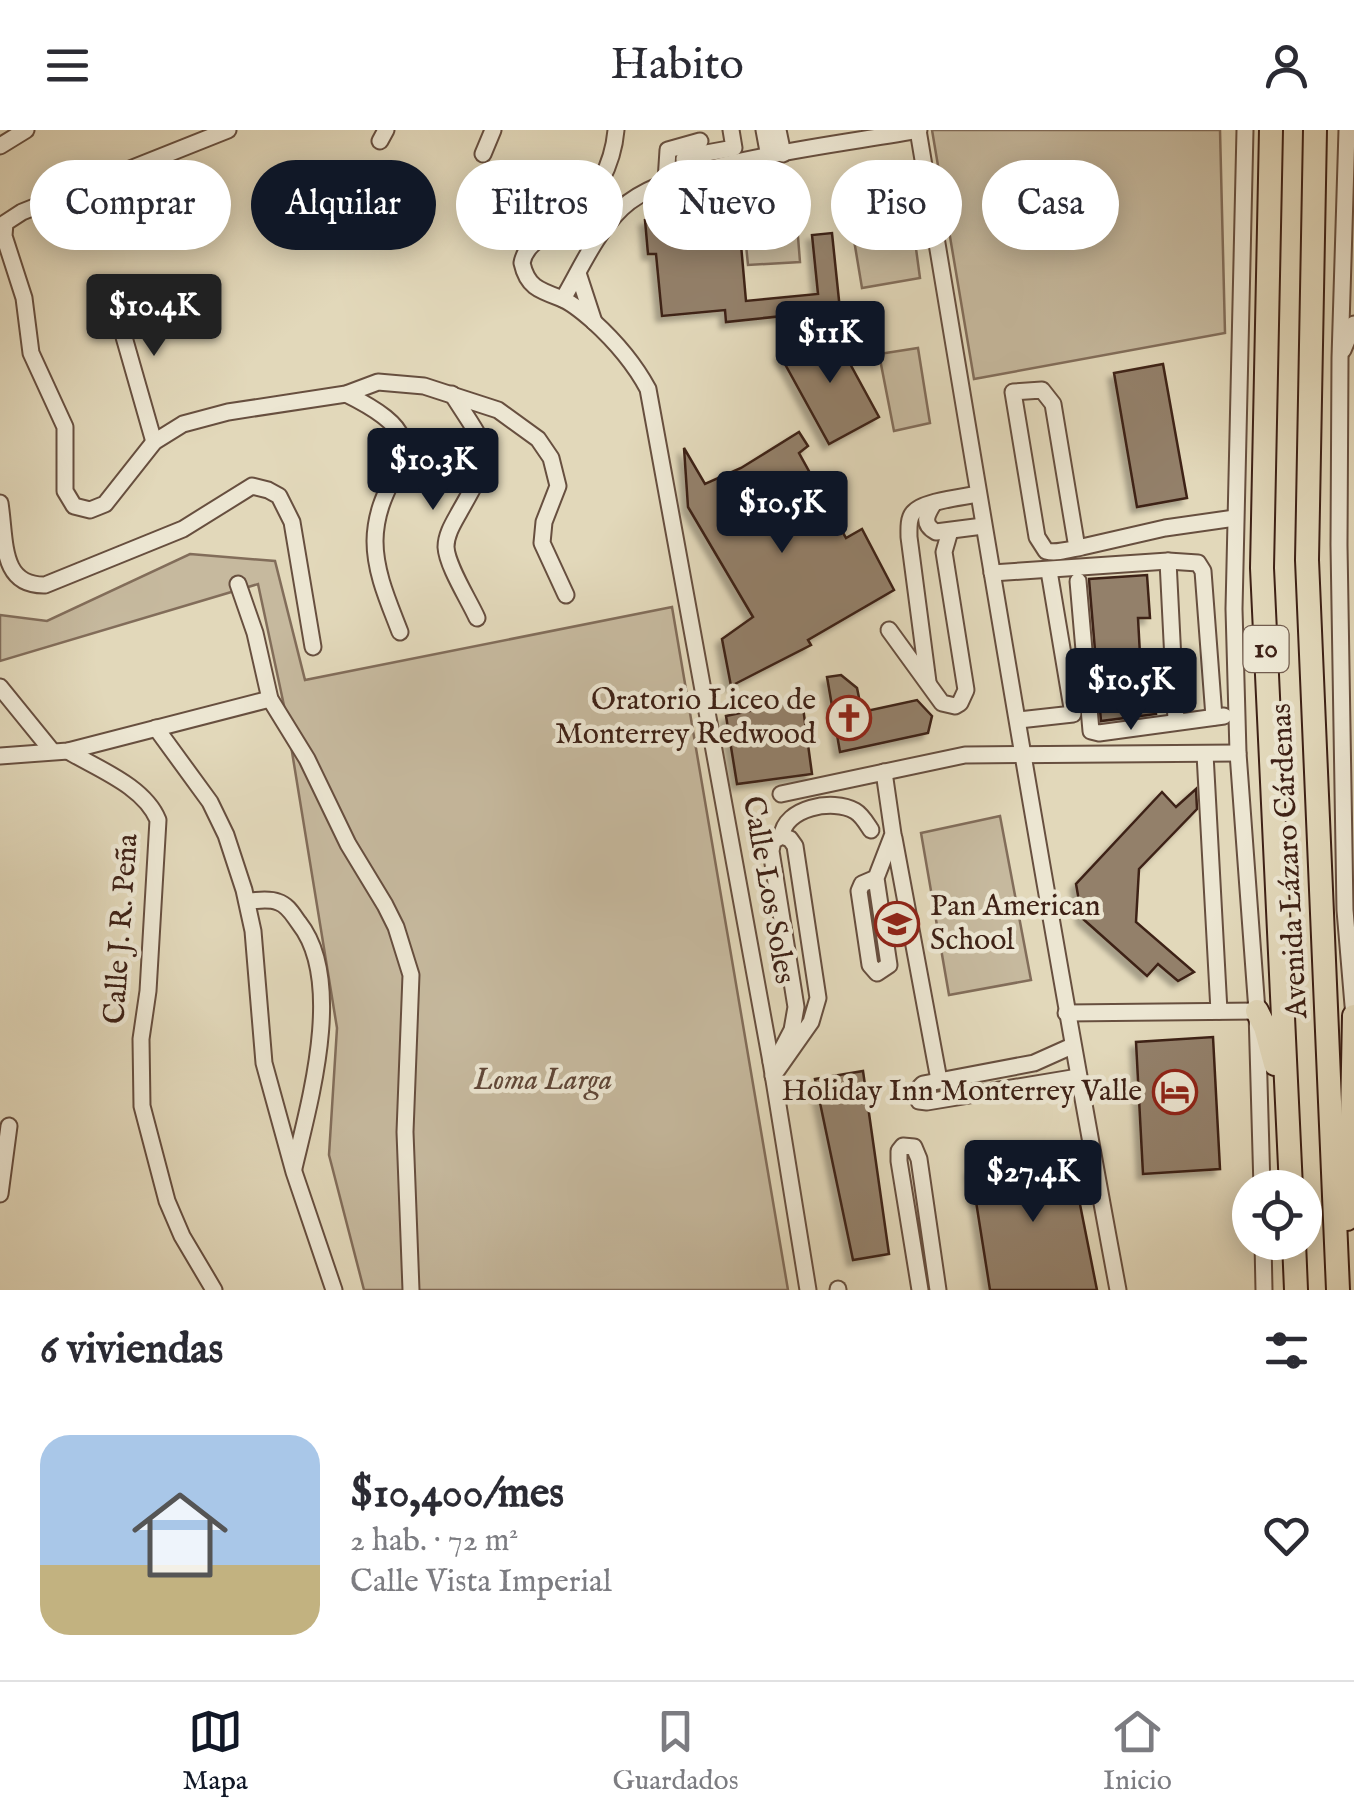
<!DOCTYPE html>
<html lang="es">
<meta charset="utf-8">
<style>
body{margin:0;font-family:"IM FELL English",serif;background:#f2f2f3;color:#2b2b33;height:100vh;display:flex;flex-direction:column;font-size:38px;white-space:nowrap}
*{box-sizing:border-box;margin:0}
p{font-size:32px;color:#7c7c81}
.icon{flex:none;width:55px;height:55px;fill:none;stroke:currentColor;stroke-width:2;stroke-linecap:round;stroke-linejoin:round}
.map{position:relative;height:1160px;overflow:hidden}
.sheet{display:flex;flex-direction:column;background:#fff;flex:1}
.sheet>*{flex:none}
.guide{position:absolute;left:30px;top:30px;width:1295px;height:90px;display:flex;gap:20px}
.fabs{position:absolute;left:1232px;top:1040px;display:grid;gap:20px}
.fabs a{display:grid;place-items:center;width:90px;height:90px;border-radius:50%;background:#fff;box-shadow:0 5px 25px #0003;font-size:50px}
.price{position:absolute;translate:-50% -85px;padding:0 22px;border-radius:10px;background:#111827;color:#fff;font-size:32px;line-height:65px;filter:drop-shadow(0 2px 5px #0008)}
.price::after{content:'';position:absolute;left:50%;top:60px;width:30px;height:22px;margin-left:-15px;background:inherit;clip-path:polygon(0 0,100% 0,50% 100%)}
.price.current{background:#222;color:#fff}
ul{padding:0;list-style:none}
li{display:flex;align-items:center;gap:30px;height:250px;padding:0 40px}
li+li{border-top:2px solid #e1e1e2}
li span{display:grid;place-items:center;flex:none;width:280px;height:200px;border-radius:30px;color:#555}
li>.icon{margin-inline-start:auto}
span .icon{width:120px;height:120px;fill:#fffc;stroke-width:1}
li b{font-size:42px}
h2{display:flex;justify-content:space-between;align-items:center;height:120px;padding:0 40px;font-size:42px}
.pill{padding:0 35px;border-radius:45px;background:#fff;box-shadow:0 5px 25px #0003;font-size:35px;line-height:90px}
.pill.current{background:#111827;color:#fff}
header{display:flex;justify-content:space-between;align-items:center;height:130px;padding:0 40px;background:#fff;font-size:45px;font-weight:600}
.tab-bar{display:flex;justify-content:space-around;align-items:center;height:140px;border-top:2px solid #e1e1e2;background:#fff;font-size:28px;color:#7c7c81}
.tab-bar a{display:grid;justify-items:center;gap:5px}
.tab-bar .current{color:#111827}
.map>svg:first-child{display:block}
.green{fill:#c6b99e;stroke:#826d5a;stroke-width:2.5}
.building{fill:#93806b;stroke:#3e2116;stroke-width:2.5;filter:url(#shadow)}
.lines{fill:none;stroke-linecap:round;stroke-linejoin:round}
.minor-casing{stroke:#674f3f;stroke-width:19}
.highway-casing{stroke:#3e2116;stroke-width:26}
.minor{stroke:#ece6d2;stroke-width:15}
.highway{stroke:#e2d8ba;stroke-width:22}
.labels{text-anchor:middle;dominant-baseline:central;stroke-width:9;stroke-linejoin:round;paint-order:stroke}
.shield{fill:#ece6d2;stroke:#725c4e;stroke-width:2.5}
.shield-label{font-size:28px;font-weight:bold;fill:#3e2116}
.poi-label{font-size:30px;fill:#3e2116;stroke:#ece6d2;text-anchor:end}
.street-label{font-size:30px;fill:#3e2116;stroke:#ece6d2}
.park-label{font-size:30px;font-style:italic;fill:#604738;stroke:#ece6d2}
</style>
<header><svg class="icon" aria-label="menu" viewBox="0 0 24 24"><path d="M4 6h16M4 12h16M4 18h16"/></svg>Habito<svg class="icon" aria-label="person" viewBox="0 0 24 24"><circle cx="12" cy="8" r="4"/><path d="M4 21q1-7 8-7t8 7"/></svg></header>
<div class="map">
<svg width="1354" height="1160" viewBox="0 0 1354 1160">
<defs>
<filter id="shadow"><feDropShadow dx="-5.5" dy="5.5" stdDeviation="2.5" flood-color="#0004"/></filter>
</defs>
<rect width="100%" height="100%" fill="#e2d8ba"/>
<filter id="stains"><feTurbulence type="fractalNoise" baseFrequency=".002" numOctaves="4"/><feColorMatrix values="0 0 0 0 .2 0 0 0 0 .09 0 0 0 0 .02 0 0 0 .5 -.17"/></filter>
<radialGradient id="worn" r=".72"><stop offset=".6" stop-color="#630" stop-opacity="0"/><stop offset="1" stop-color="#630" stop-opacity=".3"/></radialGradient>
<g class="green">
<path d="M 932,0 L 1220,0 L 1225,203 L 974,249 Z"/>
<path d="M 906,45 L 920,148 L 862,158 L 845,56 Z"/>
<path d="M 795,69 L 800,132 L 748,135 L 742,74 Z"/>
<path d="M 918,218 L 930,293 L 894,301 L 879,224 Z"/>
<path d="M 190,424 L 275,431 L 305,550 L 672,477 L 788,1160 L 364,1160 L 329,1025 L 337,898 L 286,585 L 258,454 L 0,531 L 0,485 L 47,491 Z"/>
<path d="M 1000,686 L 1031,850 L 949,865 L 921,703 Z"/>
</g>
<g class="building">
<path d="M 738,81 L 746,171 L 818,164 L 812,105 L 832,103 L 840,180 L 726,192 L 725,180 L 662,186 L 656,124 L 648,124 L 645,90 Z"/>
<path d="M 830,197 L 879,287 L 829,314 L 780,225 Z"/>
<path d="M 1163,234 L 1187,368 L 1137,377 L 1114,243 Z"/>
<path d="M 799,302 L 808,316 L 799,323 L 846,408 L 862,399 L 894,460 L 808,510 L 811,515 L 731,556 L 722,509 L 753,487 L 688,377 L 684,318 L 705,354 L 741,338 Z"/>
<path d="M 1147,445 L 1150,488 L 1138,488 L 1142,562 L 1154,561 L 1156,584 L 1101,591 L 1089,449 Z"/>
<path d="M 841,545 L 857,558 L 862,582 L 917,570 L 932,586 L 928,603 L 840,622 L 827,547 Z"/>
<path d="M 802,570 L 812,644 L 737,654 L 726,586 Z"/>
<path d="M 1196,659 L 1197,679 L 1139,739 L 1136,792 L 1194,842 L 1178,851 L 1158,834 L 1147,846 L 1082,788 L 1076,754 L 1162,662 L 1176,677 Z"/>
<path d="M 1213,907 L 1220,1039 L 1143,1044 L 1136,912 Z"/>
<path d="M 863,941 L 889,1124 L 853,1130 L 815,949 Z"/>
<path d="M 1069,1019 L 1097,1160 L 990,1160 L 971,1040 Z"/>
</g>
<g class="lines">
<defs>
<g id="minor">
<path d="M 228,0 L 22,82 L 5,93 L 4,106 L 24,168 L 31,223 L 65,297 L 65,361 L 74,376 L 90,380 L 105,374 L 154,312 L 183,294 L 228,282 L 346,264 L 378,252 L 424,256 L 498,280 L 538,309 L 551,328 L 558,356 L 544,392 L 542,413 L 566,465"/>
<path d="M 616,0 C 613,35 595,69 568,91 C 552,104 526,110 522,133 C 527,156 538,160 560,168 C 571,172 584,183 593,191 C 615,211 634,233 648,259 L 771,932 L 808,1160"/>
<path d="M 764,0 L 769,27"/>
<path d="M 778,0 L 783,24"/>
<path d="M 918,0 C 983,387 1046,774 1118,1160"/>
<path d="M 1245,0 L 1234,479 L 1238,623 L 1257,881 L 1262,1058"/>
<path d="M 1347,0 L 1340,228 L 1339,415 L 1345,780 L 1354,887"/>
<path d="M 380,11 L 386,0"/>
<path d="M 0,16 L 26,0"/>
<path d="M 483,24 L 493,0"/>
<path d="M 685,46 L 684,29 L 690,26 L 734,18 L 731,0"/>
<path d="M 666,51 L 668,20 L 700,11"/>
<path d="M 578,143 L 594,192"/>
<path d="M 110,158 L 154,312"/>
<path d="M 563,169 C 581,138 596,103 622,78 C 670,31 848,14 919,0"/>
<path d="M 1343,220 L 1354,194"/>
<path d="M 346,264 C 454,317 376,333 375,411 C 375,443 389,473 400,502"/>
<path d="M 452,264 C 490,324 496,318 460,381 C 454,392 446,404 446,417 C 447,436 469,470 477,488"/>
<path d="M 0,373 C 6,411 0,456 45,455 L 183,399 L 252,356 L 268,360 L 279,366 L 292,392 L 313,517"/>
<path d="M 934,373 C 927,384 921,394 936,402 L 983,396"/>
<path d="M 1077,418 L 1053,274 L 1042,260 L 1013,262 L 1037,407 L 1046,421 C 1057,424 1071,419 1082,417 L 1165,398 L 1235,388"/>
<path d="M 1168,431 L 1176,590"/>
<path d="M 992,443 L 1168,431 L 1198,433 L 1203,441 L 1214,587"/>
<path d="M 1078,451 L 1091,601 L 1099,603 L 1224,586"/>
<path d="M 238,454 L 255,503 L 270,569 L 307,629 L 348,714 L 385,775 L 396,797 L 411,845 L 405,1002 L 411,1160"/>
<path d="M 889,500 L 942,573 L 955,576 L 960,573 L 966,560 L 944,422 L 950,401"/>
<path d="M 928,552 L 909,407 C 909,400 908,389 913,383 C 922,371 964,367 978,364"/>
<path d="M 0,557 L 52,621"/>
<path d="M 1019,590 L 1073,584 L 1049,441"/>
<path d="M 156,598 L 210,672 L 226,705 L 244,760 L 253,801 L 264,933 L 294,1042 L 334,1160"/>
<path d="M 68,621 C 98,639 144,656 158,690 L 148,861 L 141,909 L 142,976 L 167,1071 L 182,1106 L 214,1160"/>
<path d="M 1205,624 L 1219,881"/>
<path d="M 0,626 L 68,621 L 270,569"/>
<path d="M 781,664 L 965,625 L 1238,623"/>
<path d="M 782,706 C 784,678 833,668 855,681 C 862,685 867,694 871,700"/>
<path d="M 894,708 L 939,950"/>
<path d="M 876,748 L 862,754 L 859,761 L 870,835 L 877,843 L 889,835 L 876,748 L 893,704 L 884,642"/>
<path d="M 247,771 C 257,771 268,768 278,772 C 288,775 293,785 299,793 C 345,851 309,974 294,1038"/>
<path d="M 1066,883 L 1257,881"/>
<path d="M 1072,916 L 1034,933 L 923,954 L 916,961 L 919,971 L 927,972 L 1078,947"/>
<path d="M 771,932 L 780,923 L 792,900 L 796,877 L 771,721 L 773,711 L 782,706 L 790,709 L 795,716 L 818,868 L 811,892 L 773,946"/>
<path d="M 0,1064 L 9,996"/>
<path d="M 1263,1112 L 1264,1160"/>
<path d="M 838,1159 L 838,1160"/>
<path d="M 920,1160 L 899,1031 L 899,1021 L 903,1016 L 914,1017 L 919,1029 L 938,1160"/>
</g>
<g id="highway">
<path d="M 1271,0 L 1262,438 L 1291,1058"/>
<path d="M 1315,0 L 1307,430 L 1338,1160"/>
<path d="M 1257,881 L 1265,897 L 1275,934"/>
<path d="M 1347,1089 L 1351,1037 L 1354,886"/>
<path d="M 1294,1112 L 1296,1160"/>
</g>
</defs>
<use href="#minor" class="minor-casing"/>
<use href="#highway" class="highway-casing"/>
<use href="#minor" class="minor"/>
<use href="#highway" class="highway"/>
</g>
<defs>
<symbol id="church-ring" viewBox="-11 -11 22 22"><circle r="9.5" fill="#ece6d2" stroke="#8f2418" stroke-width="1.5"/><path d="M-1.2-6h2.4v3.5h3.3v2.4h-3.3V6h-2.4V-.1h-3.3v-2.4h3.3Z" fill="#8f2418"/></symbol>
<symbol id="school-ring" viewBox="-11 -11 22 22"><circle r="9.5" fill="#ece6d2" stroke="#8f2418" stroke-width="1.5"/><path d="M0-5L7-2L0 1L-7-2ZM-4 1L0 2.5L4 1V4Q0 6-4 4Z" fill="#8f2418"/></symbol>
<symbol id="hotel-ring" viewBox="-11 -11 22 22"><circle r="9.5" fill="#ece6d2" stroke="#8f2418" stroke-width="1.5"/><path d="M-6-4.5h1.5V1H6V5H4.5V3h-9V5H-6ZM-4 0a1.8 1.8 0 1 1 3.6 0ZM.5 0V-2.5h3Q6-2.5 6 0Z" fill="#8f2418"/></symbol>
</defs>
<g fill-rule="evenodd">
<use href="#church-ring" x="824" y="563" width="50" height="50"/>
<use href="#school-ring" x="872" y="769" width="50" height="50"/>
<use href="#hotel-ring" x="1150" y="937" width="50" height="50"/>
</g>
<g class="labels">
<rect class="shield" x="1243.5" y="496" width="45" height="46" rx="8"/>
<g class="shield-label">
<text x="1266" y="519">10</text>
</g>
<g class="poi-label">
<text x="816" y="571">Oratorio Liceo de<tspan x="816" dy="34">Monterrey Redwood</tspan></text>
<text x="930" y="777" text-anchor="start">Pan American<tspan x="930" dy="34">School</tspan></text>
<text x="1142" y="962">Holiday Inn Monterrey Valle</text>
</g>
<g class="street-label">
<text transform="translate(1290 731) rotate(-93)">Avenida Lázaro Cárdenas</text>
<text transform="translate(768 760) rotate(80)">Calle Los Soles</text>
<text transform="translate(122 799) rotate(-86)">Calle J. R. Peña</text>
</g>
<g class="park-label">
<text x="543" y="951">Loma Larga</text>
</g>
</g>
<rect width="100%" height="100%" filter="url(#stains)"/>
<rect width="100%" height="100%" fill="url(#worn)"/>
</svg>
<div class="fabs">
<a><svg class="icon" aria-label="locate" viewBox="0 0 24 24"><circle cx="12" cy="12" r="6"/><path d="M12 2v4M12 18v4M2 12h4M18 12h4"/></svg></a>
</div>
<b class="price current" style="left:154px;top:229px">$10.4K</b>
<b class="price" style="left:830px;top:256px">$11K</b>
<b class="price" style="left:433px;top:383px">$10.3K</b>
<b class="price" style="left:782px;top:426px">$10.5K</b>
<b class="price" style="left:1131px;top:603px">$10.5K</b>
<b class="price" style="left:1033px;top:1095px">$27.4K</b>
<div class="guide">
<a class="pill">Comprar</a>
<a class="pill current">Alquilar</a>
<a class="pill">Filtros</a>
<a class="pill">Nuevo</a>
<a class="pill">Piso</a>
<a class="pill">Casa</a>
</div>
</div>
<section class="sheet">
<h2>6 viviendas<svg class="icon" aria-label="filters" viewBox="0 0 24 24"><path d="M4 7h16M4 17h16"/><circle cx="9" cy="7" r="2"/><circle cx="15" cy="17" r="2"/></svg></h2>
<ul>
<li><span style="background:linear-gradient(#a9c7e8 65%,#c2b280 0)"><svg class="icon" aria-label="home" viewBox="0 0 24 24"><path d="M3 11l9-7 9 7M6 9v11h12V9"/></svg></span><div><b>$10,400/mes</b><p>2 hab. · 72 m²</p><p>Calle Vista Imperial</p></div><svg class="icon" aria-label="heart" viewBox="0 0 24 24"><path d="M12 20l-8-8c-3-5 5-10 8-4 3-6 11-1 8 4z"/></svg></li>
</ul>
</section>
<nav class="tab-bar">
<a class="current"><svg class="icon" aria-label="map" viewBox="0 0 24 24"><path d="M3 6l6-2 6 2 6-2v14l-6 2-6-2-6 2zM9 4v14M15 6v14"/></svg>Mapa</a>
<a><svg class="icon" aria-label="saved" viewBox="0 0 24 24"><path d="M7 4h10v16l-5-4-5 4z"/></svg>Guardados</a>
<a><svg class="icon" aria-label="home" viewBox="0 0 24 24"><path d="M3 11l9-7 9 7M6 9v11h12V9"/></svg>Inicio</a>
</nav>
